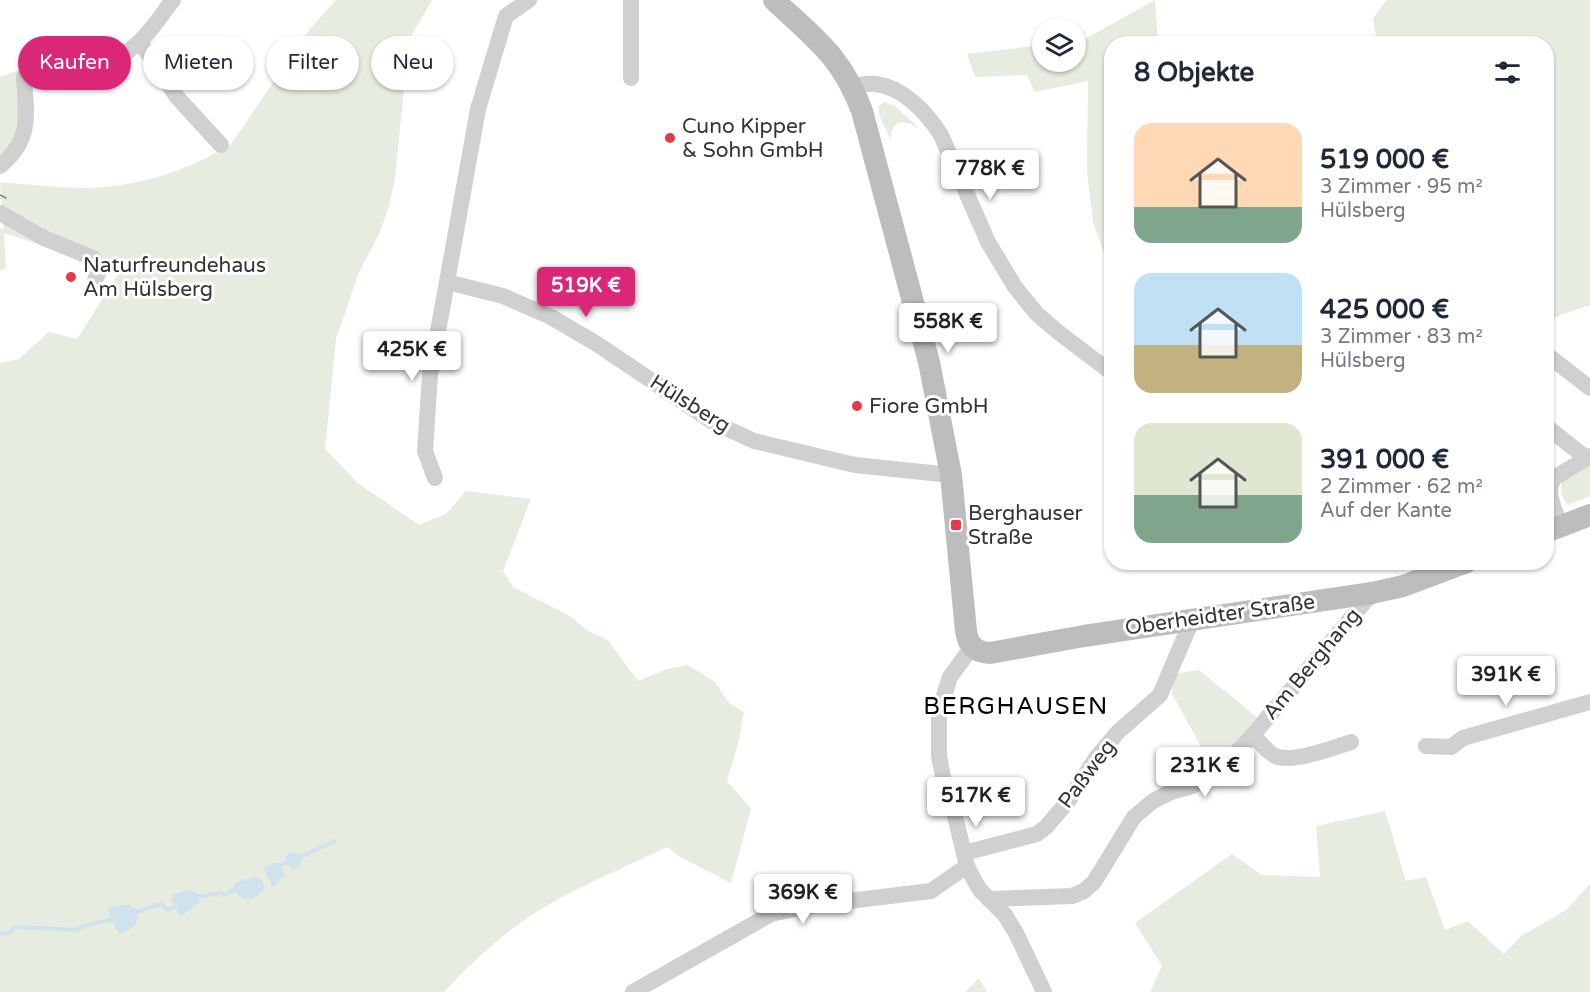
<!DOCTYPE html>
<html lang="de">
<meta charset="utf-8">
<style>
body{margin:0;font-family:"Varela Round",sans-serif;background:#f6f6f7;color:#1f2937;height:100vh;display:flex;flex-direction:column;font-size:22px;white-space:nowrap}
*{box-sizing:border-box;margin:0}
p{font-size:20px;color:#747a83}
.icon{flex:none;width:33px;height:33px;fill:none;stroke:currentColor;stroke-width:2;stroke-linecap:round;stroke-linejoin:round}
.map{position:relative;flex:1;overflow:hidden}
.drawer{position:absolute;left:1104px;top:36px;width:450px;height:534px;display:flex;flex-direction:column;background:#fff;border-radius:24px;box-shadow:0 2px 4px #0004}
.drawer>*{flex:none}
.hud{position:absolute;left:18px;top:36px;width:570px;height:54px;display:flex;gap:12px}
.controls{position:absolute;left:1032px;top:18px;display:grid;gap:12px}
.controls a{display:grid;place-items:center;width:54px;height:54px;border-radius:50%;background:#fff;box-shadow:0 2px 4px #0004;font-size:30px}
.price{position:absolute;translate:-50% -51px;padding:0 14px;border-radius:6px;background:#fff;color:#222;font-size:20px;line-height:39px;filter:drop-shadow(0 2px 3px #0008)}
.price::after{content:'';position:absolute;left:50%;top:36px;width:18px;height:14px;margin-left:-9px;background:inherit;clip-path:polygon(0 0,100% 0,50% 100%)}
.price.on{background:#db2777;color:#fff}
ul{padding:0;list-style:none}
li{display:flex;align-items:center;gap:18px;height:150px;padding:0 30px}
li span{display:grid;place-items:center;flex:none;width:168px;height:120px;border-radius:18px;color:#555}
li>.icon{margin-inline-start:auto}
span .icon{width:72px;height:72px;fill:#fffc;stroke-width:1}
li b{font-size:26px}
h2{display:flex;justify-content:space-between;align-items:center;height:72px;padding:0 30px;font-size:26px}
.chip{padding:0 21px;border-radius:27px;background:#fff;box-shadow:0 2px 4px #0004;font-size:21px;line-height:54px}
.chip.on{background:#db2777;color:#fff}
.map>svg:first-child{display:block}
.green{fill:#e6ecdf}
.water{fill:#cfe2ee}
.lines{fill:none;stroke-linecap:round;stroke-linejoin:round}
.stream{stroke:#cfe2ee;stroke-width:4}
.street{stroke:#d0d0d0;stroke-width:16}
.secondary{stroke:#bdbdbd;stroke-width:22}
.tram{stroke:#888;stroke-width:1.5}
.poi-dot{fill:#e63946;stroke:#fff;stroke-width:2}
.labels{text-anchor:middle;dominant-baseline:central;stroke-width:6;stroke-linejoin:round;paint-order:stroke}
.poi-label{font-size:21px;fill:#333;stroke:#fff;text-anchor:start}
.street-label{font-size:21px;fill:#333;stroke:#fff}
.quarter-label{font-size:24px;letter-spacing:1.5px;fill:#000;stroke:#fff}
</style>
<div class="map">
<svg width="1590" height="992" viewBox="0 0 1590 992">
<rect width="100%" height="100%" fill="#fff"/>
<g class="green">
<path d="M 336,0 L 432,0 L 409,40 L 395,178 L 388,210 L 379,234 L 359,272 L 336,339 L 325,449 L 359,484 L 419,525 L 446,514 L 466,491 L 531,499 L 503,571 L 513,587 L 570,616 L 588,631 L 608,640 L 638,681 L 667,669 L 688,665 L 715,682 L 729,703 L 744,712 L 739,740 L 727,781 L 751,809 L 731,883 L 680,857 L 667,847 C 615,872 558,894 512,929 C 487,948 465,970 444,992 L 0,992 L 0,363 L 19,359 L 49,332 L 77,339 L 120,271 L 4,233 L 6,268 L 0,270 L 0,227 L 3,230 L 0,182 C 26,184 52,187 78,188 C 130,189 187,172 231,144 L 310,29 Z"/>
<path d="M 1155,0 L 1158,43 L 1112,44 L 1111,265 L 1107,261 L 1093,222 L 1087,172 L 1088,81 L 1035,92 L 1027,75 L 975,77 L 967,54 L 1042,45 L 1042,62 L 1076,62 L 1076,41 L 1085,39 Z"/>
<path d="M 1386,0 L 1590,0 L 1590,305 L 1547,320 L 1546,44 L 1377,43 L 1373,19 Z"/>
<path d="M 22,69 L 20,132 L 0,159 L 0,77 Z"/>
<path d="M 884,102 L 895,106 L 921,130 C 908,119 889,118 891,140 L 880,117 L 878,107 Z"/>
<path d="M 1590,462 L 1590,496 L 1567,505 L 1561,493 L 1561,484 L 1568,475 Z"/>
<path d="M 1199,670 L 1259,719 L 1213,768 L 1172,694 L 1173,674 Z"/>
<path d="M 1385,811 L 1406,881 L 1426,877 L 1445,930 L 1468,921 L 1504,954 L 1521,936 L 1566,910 L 1590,884 L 1590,992 L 1150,992 L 1162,966 L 1135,923 L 1232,854 L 1262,875 L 1320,877 L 1316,826 Z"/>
<path d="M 979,978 L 987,992 L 965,992 Z"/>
</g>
<g class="water">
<path d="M 291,852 L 298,854 L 302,862 L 294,870 L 290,867 L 285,857 Z"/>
<path d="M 278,862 L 285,874 L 275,886 L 272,886 L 263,867 Z"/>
<path d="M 256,876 L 263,882 L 265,889 C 254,900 243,906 234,888 L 235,883 Z"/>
<path d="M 188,890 L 196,892 L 199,896 L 199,903 L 180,917 L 171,899 L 172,895 Z"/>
<path d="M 129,904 L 139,911 C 139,923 132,930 121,933 L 117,931 L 108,911 L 109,908 Z"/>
</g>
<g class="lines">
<g class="stream">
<path d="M 298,858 L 335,841"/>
<path d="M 277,869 L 280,865 L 291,861"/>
<path d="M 196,897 L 220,893 L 224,895 L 237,888"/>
<path d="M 136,912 L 161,904 L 167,910 L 178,905"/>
<path d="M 0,934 L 9,933 L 16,927 L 75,930 L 87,925 L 115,919"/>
</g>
<g class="street">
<path d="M 529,0 L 506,16 L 478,109 L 447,282 L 503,296 L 551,317 L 597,344 L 713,422 L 754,441 L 855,465 L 951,475"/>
<path d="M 140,42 L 177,97 L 221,145"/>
<path d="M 631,78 L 631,0"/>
<path d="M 852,86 C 860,85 868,83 876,84 C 903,87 927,113 941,135 L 988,242 L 1015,287 L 1037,314 L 1058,332 L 1112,373"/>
<path d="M 0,166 C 33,139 26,114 24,77 L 28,72 L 122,55 C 144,43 158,19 173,0"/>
<path d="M 0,213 L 44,238 L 93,258 L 100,270 L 95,280"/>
<path d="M 1546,354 L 1590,388"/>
<path d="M 1546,426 L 1586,458"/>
<path d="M 435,478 L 425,451 L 430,375 L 447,282"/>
<path d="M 1561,526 C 1556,511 1544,493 1554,478 L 1590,456"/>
<path d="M 972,647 L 950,677 L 939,712 L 939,756 L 944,783 L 955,816 L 967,866 L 973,878 L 980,890 L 1005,915 L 1016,933 L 1044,992"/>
<path d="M 1253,735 C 1260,742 1268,754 1278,757 C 1294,762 1334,748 1351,742"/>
<path d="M 1426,746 L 1451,747 L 1463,738 L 1590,702"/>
<path d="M 964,853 L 1037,834 L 1046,827 L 1069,800 L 1096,758 L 1118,732 L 1160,695 L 1192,620"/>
<path d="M 989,899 L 1072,896 L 1084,891 L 1094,882 L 1134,817 L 1153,801 L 1171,792 L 1192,786 L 1221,769 L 1253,735 L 1372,593"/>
<path d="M 633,992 L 771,914 L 808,906 L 931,891 L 967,866"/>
</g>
<g class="secondary">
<path d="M 774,0 C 815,39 841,55 862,111 L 929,362 L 951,475 L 966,631 C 968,646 976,652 990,653 L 1084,636 L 1372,593 L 1403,586 L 1467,562"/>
<path d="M 1546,532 L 1590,515"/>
</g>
<path class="tram" d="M 0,195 L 6,198"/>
</g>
<g class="poi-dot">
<circle cx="670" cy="138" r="6"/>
<circle cx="71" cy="277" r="6"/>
<circle cx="857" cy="406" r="6"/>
<rect x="950" y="519" width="12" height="12" rx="3"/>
</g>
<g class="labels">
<g class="poi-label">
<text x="682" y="126">Cuno Kipper<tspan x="682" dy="24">&amp; Sohn GmbH</tspan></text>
<text x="83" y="265">Naturfreundehaus<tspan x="83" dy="24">Am Hülsberg</tspan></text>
<text x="869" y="406">Fiore GmbH</text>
<text x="968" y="513">Berghauser<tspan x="968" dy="24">Straße</tspan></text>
</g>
<g class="street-label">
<text transform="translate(690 404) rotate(32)">Hülsberg</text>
<text transform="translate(1220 615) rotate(-8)">Oberheidter Straße</text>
<text transform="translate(1312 664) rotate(-50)">Am Berghang</text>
<text transform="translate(1087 774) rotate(-53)">Paßweg</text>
</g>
<g class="quarter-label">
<text x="1016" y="706">BERGHAUSEN</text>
</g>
</g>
</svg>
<div class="controls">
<a><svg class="icon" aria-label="layers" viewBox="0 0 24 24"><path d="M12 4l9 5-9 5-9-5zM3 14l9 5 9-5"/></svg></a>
</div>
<b class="price" style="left:990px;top:201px">778K €</b>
<b class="price on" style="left:586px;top:318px">519K €</b>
<b class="price" style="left:948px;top:354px">558K €</b>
<b class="price" style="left:412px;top:382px">425K €</b>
<b class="price" style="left:1506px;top:707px">391K €</b>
<b class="price" style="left:1205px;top:798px">231K €</b>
<b class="price" style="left:976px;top:828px">517K €</b>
<b class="price" style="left:803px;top:925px">369K €</b>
<div class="hud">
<a class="chip on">Kaufen</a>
<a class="chip">Mieten</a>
<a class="chip">Filter</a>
<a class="chip">Neu</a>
</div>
<section class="drawer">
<h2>8 Objekte<svg class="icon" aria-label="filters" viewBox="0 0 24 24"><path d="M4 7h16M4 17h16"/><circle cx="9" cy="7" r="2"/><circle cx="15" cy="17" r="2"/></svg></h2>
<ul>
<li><span style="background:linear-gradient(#ffd9b3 70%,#7fa58c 0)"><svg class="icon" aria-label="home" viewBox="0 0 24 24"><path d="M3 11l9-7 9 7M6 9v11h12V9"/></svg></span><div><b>519 000 €</b><p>3 Zimmer · 95 m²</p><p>Hülsberg</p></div></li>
<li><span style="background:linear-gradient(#bfe0f5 60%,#c2b280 0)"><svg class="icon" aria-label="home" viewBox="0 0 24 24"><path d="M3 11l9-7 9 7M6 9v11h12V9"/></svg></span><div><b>425 000 €</b><p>3 Zimmer · 83 m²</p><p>Hülsberg</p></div></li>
<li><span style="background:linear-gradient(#dfe7d0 60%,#7fa58c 0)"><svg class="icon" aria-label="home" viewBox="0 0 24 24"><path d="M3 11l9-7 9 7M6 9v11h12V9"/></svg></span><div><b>391 000 €</b><p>2 Zimmer · 62 m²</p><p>Auf der Kante</p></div></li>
</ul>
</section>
</div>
